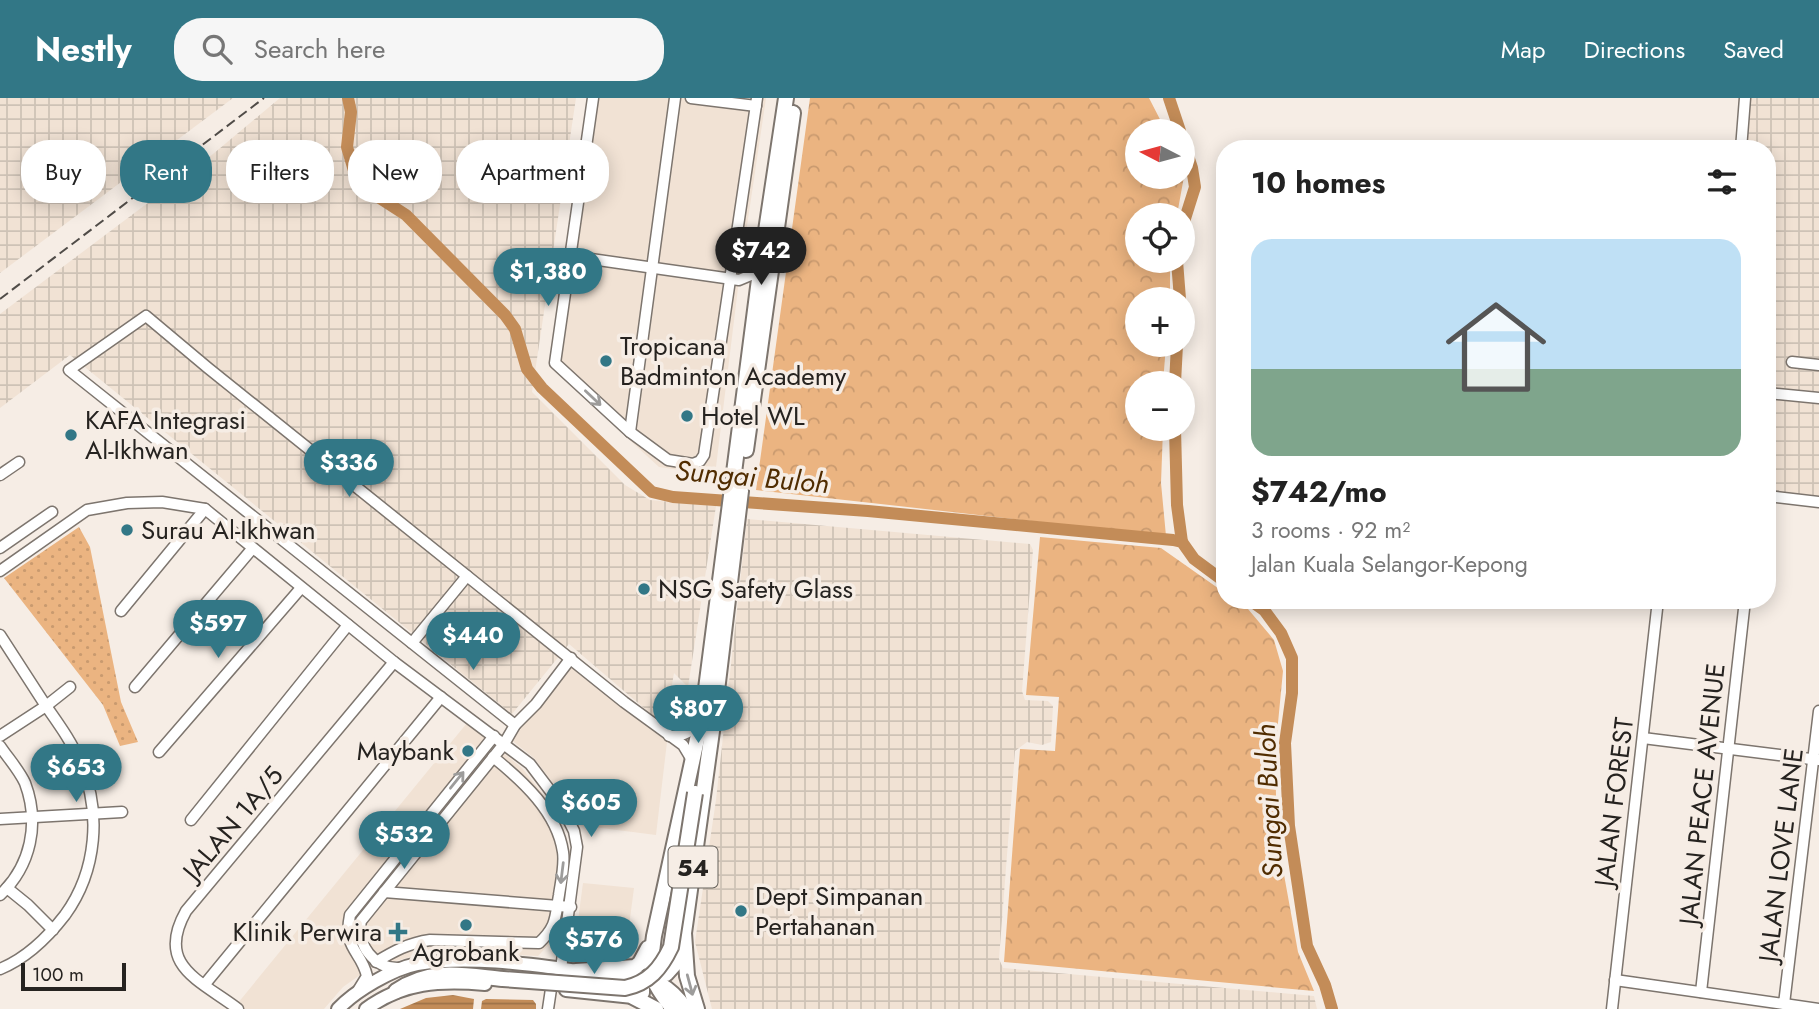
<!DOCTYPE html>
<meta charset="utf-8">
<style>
body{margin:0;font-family:Jost,sans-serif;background:#f6f6f6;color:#222;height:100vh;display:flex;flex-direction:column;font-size:26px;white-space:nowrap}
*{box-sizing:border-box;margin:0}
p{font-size:23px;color:#767676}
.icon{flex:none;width:38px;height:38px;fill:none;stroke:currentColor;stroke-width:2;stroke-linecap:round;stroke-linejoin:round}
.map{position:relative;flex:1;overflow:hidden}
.drawer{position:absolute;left:1216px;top:42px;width:560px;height:469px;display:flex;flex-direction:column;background:#fff;border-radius:28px;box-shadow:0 4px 18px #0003}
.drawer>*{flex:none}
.hud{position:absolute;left:21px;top:42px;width:665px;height:63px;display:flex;gap:14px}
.needle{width:46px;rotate:276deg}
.controls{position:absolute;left:1125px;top:21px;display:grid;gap:14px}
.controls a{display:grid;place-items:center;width:70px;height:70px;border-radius:50%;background:#fff;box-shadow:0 4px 18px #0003;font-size:35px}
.scale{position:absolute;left:21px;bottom:18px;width:105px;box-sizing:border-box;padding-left:7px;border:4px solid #262320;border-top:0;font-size:19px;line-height:24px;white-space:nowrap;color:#262320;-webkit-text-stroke:5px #f6ede5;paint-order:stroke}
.price{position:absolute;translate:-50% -60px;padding:0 16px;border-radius:24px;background:#327786;color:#fff;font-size:23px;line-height:46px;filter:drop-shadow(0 2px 4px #0008)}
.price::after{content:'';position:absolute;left:50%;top:42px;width:21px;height:16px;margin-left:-10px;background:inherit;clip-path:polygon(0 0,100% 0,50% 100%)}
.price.on{background:#222;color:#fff}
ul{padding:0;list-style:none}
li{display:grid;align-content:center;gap:14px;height:371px;padding:0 35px}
li span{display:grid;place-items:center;height:217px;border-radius:21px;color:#555}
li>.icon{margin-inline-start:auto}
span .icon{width:126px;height:126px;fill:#fffc;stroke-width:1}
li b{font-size:30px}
h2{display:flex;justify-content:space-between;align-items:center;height:84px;padding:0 35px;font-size:30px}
.chip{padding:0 24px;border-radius:28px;background:#fff;box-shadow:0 4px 18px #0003;font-size:24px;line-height:63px}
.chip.on{background:#327786;color:#fff}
header{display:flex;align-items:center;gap:42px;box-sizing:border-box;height:98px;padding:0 35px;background:#327786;color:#fff}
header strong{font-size:33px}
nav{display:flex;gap:38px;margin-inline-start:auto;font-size:24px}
.search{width:490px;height:63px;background:#f6f6f6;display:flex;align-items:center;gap:18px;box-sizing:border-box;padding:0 24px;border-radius:28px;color:#767676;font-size:26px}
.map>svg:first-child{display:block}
.built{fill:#f1e2d4}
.industrial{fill:url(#industrial-grid)}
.forest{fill:url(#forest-crowns)}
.park{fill:url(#park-dots)}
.water{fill:url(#water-rules)}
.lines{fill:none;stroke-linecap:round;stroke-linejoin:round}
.river{stroke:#c38c58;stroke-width:12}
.minor-casing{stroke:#7d756e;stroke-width:13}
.major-casing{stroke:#7d756e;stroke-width:16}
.highway-casing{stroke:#7d756e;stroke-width:18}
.minor{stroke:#fff;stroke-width:10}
.major{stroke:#fff;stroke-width:12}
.highway{stroke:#fff;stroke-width:14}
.rail{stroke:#504c48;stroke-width:2;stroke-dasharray:10 5;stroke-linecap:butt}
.highway-bridge-casing{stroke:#7d756e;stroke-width:18;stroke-linecap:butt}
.highway-bridge{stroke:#fff;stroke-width:14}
.oneway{stroke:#9d9c9b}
.poi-dot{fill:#327786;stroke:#f6ede5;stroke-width:2.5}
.labels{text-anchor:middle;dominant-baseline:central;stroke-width:7;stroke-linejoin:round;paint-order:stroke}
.shield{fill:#f6ede5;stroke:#64605b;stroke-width:2}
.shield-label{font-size:24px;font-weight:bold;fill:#262320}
.poi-label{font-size:26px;fill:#262320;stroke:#f6ede5;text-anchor:start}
.street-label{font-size:26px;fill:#262320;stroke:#f6ede5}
.water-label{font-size:28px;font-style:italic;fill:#502c00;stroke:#f6ede5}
</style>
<header>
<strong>Nestly</strong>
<div class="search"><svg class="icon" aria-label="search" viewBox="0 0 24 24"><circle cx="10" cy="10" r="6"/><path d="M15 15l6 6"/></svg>Search here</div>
<nav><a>Map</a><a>Directions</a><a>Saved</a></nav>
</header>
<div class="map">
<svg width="1819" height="911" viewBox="0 0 1819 911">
<defs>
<pattern id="industrial-grid" width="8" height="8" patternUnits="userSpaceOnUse" patternTransform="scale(1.75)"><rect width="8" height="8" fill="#f1e2d4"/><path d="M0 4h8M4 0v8" fill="none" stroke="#cec2b6"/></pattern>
<pattern id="forest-crowns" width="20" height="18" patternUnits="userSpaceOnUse" patternTransform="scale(1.75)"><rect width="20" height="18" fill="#ebb481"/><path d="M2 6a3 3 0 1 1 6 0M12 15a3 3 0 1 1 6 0" fill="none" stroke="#c99a6f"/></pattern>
<pattern id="park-dots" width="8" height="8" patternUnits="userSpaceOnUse" patternTransform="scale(1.75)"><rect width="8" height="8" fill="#ebb481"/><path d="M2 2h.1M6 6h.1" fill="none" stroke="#c99a6f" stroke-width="1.8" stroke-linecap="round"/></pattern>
<pattern id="water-rules" width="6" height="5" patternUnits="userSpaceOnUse" patternTransform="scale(1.75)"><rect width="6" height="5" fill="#c38c58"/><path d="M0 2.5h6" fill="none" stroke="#9e7248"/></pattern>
</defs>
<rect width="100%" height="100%" fill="#f6ede5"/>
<g class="built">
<path d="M 588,0 L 766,0 L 739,182 L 715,377 L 659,369 L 550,269 Z"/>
<path d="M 571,564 L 667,644 L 656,737 L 578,727 L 566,702 L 534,660 L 510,641 L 518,628 Z"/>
<path d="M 467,625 L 522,670 L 554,710 L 570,754 L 559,836 L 538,858 L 432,853 L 370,870 L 343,889 L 324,911 L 233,911 Z"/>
<path d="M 583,785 L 634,790 L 624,866 L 573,860 Z"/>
</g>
<g class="industrial">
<path d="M 0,0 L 233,0 L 0,175 Z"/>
<path d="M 280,0 L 576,0 L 532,294 L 625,387 L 650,402 L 716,408 L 688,589 L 674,575 L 665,628 L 569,546 L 512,616 L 70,257 L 0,310 L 0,216 L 213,56 Z"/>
<path d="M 1749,0 L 1819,0 L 1819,399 L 1768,394 L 1768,51 L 1744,51 Z"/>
<path d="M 747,421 L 1030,446 L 1033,452 L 1022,593 L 1025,602 L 1048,603 L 1053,608 L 1051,644 L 1042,647 L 1027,644 L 1015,653 L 999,861 L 1003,870 L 1314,898 L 1317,911 L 712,911 L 695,844 L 716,702 Z"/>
</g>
<g class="forest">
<path d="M 810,0 L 1149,0 L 1166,33 L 1138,33 L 1138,79 L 1183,79 L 1183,68 L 1185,73 L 1177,117 L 1138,117 L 1138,163 L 1170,163 L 1170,201 L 1138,201 L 1138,247 L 1166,247 L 1163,285 L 1138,285 L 1138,331 L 1163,331 L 1161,385 L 1166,438 L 756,392 Z"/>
<path d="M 1040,439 L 1161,450 L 1225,495 L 1225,502 L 1236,502 L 1248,511 L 1274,542 L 1283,573 L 1275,656 L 1277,738 L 1298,854 L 1314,893 L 1004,864 L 1020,651 L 1055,653 L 1059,599 L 1026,597 Z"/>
</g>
<path class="park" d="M 79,429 L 90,449 L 121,604 L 138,644 L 120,648 L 103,607 L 4,480 Z"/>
<g class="water">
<path d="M 453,897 L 474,901 L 473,911 L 400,911 L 426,900 Z"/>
<path d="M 486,901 L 533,902 L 536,906 L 536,911 L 481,911 L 482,903 Z"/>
</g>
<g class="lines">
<g class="river">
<path d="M 348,0 L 351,14 L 347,49 L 358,86 L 406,117 L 505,217 L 515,231 L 527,271 L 542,290 L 652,394 L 673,399 L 868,413 L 1173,442 L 1182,444 L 1194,461 L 1225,484"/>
<path d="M 1169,0 L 1180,33"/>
<path d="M 1183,43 L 1192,70 L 1195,89 L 1183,127"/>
<path d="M 1177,163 L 1180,201"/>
<path d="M 1175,285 L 1177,247"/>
<path d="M 1175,331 L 1177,407 L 1182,444"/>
<path d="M 1250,502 L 1264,512 L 1281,535 L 1292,560 L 1292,595 L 1285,645 L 1289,728 L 1307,848 L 1325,887 L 1332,911"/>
</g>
<defs>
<g id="minor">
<path d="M 593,0 L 555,265 L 630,334 L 668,362 L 693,366 L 700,363 L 704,357 L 757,0"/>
<path d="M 691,0 L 756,8"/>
<path d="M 1741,51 L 1745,0"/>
<path d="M 570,158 L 739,182 L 751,177 L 761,166"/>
<path d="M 1792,264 L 1819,267"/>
<path d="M 1768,295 L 1819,300"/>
<path d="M 630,334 L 675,0"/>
<path d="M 0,377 L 19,364"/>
<path d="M 1768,398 L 1819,404"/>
<path d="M 0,450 L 52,414"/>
<path d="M 0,473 L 87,412 L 127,405 L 162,404 L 205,411 L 394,564 L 530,666 L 561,707 L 574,733 L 577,749 L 561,871"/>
<path d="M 121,513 L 205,411"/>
<path d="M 0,537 C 15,560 29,582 44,605 C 57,624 71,642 80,664 C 102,713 97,773 65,817 C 48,839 27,860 0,871"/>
<path d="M 412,545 L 467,478"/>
<path d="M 135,589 L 252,451"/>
<path d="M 515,627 L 69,272 L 146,218 L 208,270 L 624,604 L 683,647 L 692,662"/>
<path d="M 0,638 L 46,608 L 70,589"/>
<path d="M 669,638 C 685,638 691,635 699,621"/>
<path d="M 1643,640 L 1819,662"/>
<path d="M 0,648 C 8,660 19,672 25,685 C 40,725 31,768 0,797"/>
<path d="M 159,654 L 301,490"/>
<path d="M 0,721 L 122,714"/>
<path d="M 191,722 L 348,527"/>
<path d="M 7,790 L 28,807 L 53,832"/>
<path d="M 384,794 L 571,809"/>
<path d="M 376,864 C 394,853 409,845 430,842 L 539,845 C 557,828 555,820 559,797 C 561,783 565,767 563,754 C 557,714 523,683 493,659"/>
<path d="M 399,870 C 374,871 356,846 361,823 L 504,646 L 515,627 L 536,606 L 571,560"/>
<path d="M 1615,882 L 1819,911"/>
<path d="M 205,886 L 441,599"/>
<path d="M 359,891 L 367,878 C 361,852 343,852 350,817 L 494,638"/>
<path d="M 1701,894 L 1745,502"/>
<path d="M 1784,906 L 1819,613"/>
<path d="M 238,911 C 200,882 155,868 186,813 L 394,564"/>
<path d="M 548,911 L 551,891"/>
<path d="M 1612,911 L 1658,502"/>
</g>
<g id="major">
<path d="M 338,911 C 355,893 392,871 417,866 C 480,855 562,872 626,879 L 637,882 L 643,887 L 643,895 L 640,898 L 633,899 L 566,892"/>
<path d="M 366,911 C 403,884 440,882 485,886"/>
</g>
<g id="highway">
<path d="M 746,352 L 793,15"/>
<path d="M 650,866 L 657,874 L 666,876 L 675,866 L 681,850"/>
<path d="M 576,873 L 635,869 L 640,865 L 648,850"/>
<path d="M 626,879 C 655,880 669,888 686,911"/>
<path d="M 396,893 C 432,869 462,877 503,881"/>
<path d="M 633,899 L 656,911"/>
<path d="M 673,911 C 649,880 649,876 654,838 L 703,614 L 761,166 L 786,0"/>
<path d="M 697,911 L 687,878 L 684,835 L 713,626 L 741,393"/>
</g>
</defs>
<use href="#minor" class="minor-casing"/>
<use href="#major" class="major-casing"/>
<use href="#highway" class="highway-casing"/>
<use href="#minor" class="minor"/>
<use href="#major" class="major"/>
<use href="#highway" class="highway"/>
<path class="rail" d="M 0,201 L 264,0"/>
<defs>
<path id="highway-bridge" d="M 503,881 L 625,890 C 649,885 661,870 671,849 L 695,695"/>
</defs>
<use href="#highway-bridge" class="highway-bridge-casing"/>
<use href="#highway-bridge" class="highway-bridge"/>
</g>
<defs><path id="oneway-shaft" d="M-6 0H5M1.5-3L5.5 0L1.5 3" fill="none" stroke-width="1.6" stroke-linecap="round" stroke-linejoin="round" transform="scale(1.75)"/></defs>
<g class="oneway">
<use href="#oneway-shaft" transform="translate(593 300) rotate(43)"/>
<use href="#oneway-shaft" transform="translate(457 682) rotate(-51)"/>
<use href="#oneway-shaft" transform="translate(562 775) rotate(97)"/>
<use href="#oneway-shaft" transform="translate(690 887) rotate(75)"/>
</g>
<g class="poi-dot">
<circle cx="606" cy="263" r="7"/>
<circle cx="687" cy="318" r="7"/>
<circle cx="71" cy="337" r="7"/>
<circle cx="127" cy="432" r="7"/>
<circle cx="644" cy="491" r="7"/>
<circle cx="468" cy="653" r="7"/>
<circle cx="741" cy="813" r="7"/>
<circle cx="466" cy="827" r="7"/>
<path d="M394.5 823.5h7v7h7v7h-7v7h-7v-7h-7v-7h7z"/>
</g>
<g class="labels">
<rect class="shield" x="668.5" y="748.5" width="49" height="41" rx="5"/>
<g class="shield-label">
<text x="693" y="769">54</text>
</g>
<g class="poi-label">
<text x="620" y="248">Tropicana<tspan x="620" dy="30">Badminton Academy</tspan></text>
<text x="701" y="318">Hotel WL</text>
<text x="85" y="322">KAFA Integrasi<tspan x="85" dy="30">Al-Ikhwan</tspan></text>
<text x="141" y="432">Surau Al-Ikhwan</text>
<text x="658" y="491">NSG Safety Glass</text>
<text x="454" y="653" text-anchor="end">Maybank</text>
<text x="755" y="798">Dept Simpanan<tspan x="755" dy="30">Pertahanan</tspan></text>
<text x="382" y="834" text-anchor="end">Klinik Perwira</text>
<text x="466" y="854" text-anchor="middle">Agrobank</text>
</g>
<g class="street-label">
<text transform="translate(1702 696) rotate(-84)">JALAN PEACE AVENUE</text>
<text transform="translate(1614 704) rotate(-83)">JALAN FOREST</text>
<text transform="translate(233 725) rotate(-50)">JALAN 1A/5</text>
<text transform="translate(1781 757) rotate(-83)">JALAN LOVE LANE</text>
</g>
<g class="water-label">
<text transform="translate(752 379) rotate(5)">Sungai Buloh</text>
<text transform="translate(1269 703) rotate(-93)">Sungai Buloh</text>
</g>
</g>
</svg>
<div class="controls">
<a><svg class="needle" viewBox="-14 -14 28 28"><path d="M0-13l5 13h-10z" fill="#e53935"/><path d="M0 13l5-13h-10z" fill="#767676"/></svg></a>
<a><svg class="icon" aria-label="locate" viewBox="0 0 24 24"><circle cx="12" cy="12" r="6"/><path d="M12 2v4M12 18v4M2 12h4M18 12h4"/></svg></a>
<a>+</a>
<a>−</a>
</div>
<div class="scale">100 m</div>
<b class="price on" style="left:761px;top:189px">$742</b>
<b class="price" style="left:548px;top:210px">$1,380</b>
<b class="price" style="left:349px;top:401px">$336</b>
<b class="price" style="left:218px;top:562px">$597</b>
<b class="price" style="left:473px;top:574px">$440</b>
<b class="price" style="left:698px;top:647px">$807</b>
<b class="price" style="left:76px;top:706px">$653</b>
<b class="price" style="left:591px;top:741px">$605</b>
<b class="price" style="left:404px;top:773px">$532</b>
<b class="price" style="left:594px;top:878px">$576</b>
<div class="hud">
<a class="chip">Buy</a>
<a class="chip on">Rent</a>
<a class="chip">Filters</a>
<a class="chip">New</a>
<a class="chip">Apartment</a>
</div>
<section class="drawer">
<h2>10 homes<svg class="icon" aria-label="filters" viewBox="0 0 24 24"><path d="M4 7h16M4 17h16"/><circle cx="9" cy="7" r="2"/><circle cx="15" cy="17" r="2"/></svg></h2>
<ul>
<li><span style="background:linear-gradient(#bfe0f5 60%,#7fa58c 0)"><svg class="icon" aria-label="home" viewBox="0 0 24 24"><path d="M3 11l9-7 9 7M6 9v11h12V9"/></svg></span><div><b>$742/mo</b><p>3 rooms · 92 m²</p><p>Jalan Kuala Selangor-Kepong</p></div></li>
</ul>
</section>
</div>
